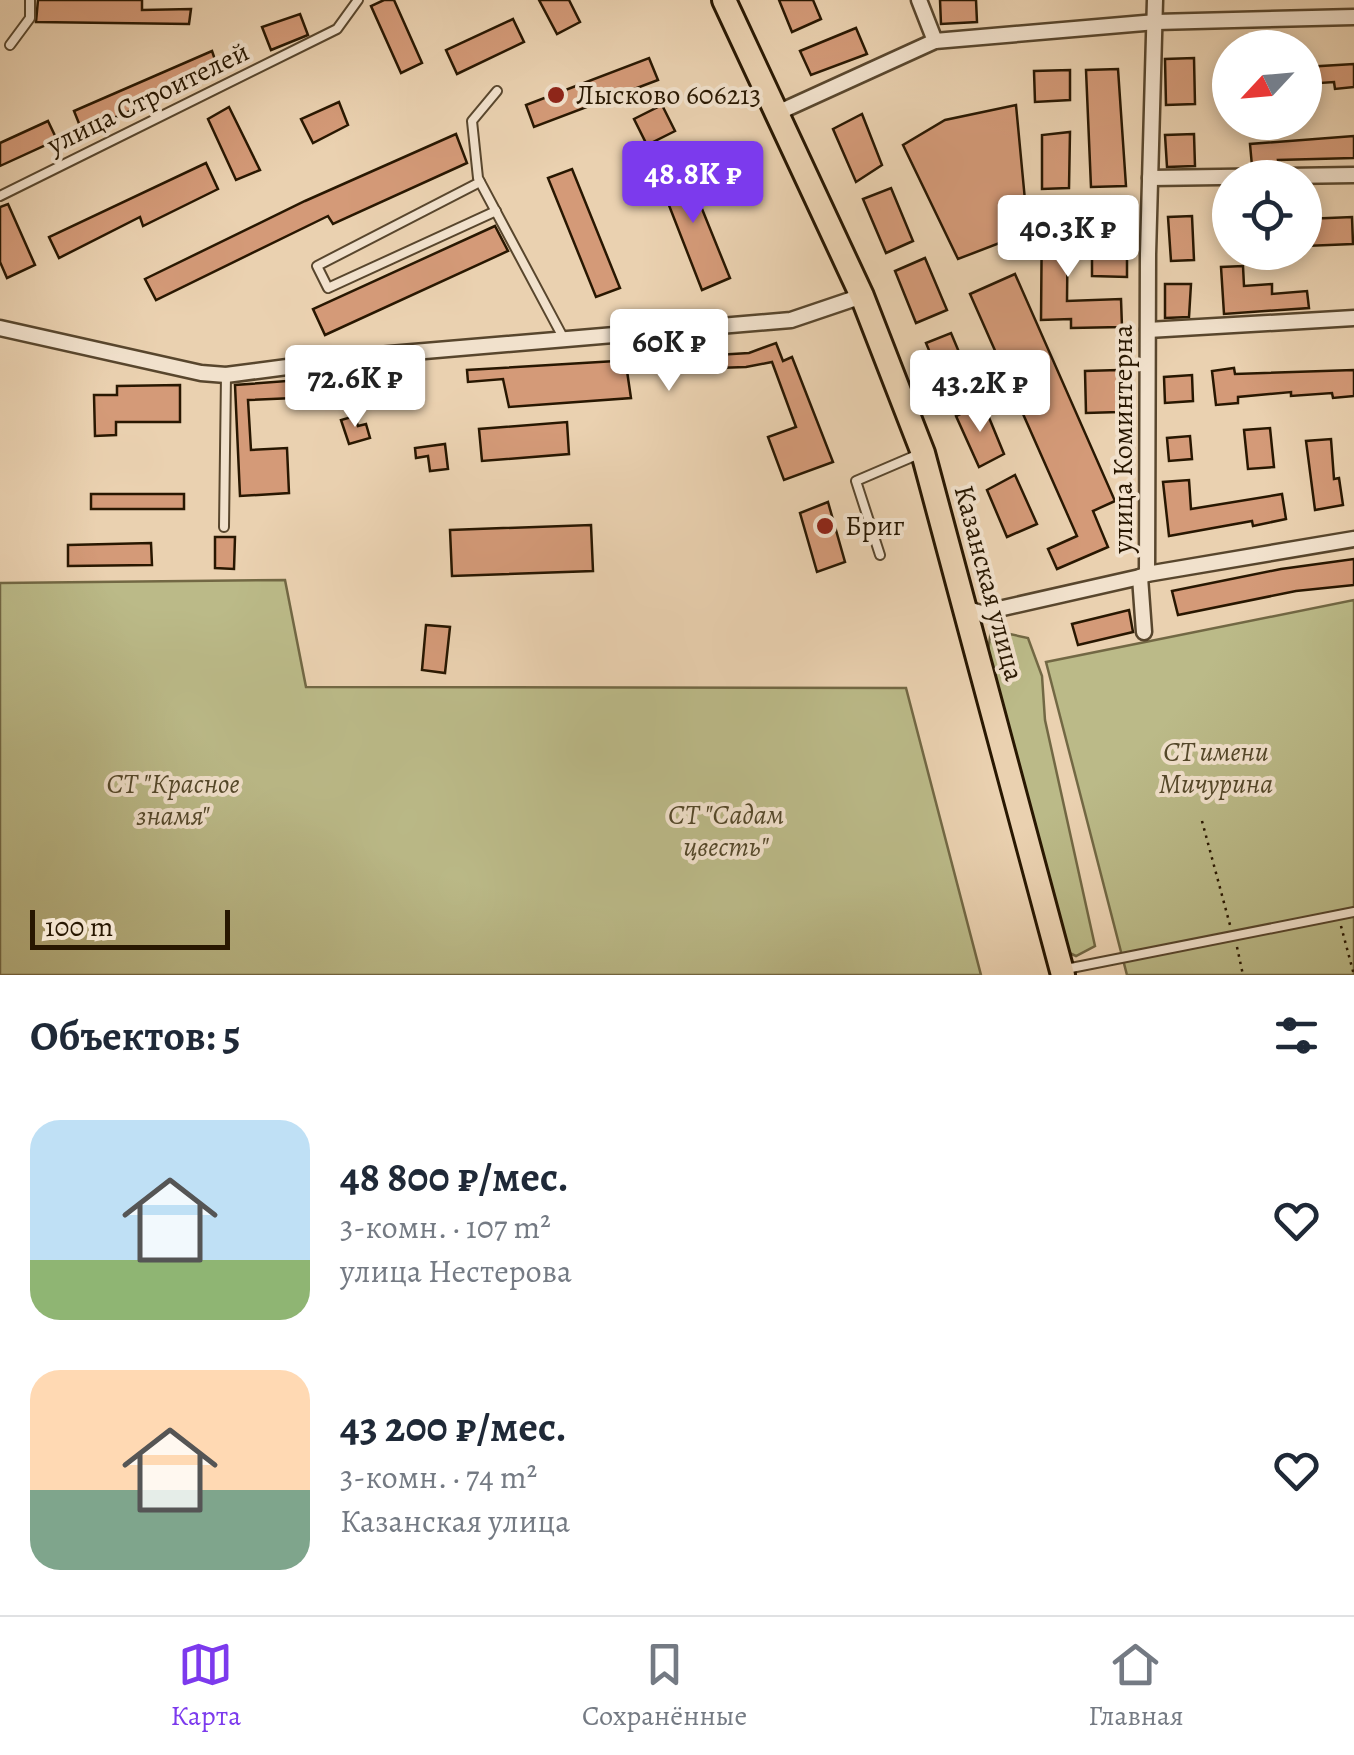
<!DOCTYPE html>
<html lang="ru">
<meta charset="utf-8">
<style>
body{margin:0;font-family:Alegreya,serif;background:#f6f6f7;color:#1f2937;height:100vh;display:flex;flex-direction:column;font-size:38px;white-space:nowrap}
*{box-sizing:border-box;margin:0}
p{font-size:32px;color:#747a83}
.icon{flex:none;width:55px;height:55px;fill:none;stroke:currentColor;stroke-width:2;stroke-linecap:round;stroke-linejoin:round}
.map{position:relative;height:975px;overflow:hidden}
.sheet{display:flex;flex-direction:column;background:#fff;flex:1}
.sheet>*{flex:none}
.needle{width:65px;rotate:244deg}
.buttons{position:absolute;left:1212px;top:30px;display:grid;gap:20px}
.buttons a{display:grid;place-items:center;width:110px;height:110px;border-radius:50%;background:#fff;box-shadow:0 5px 15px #0003;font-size:50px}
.scale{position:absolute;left:30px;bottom:25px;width:200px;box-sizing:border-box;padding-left:10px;border:5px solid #281701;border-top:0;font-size:28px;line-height:35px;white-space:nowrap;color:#281701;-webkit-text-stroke:8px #f1e1cc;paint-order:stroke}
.price{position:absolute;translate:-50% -85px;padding:0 22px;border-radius:10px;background:#fff;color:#222;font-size:32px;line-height:65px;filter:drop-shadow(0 2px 5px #0008)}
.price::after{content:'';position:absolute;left:50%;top:60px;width:30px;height:22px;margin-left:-15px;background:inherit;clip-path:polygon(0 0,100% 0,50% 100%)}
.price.active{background:#7c3aed;color:#fff}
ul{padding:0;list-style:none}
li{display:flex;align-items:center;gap:30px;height:250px;padding:0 30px}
li span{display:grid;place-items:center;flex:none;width:280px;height:200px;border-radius:30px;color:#555}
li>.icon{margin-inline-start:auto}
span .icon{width:120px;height:120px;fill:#fffc;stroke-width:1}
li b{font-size:42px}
h2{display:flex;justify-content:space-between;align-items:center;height:120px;padding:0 30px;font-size:42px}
.menu{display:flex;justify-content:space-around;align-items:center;height:140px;border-top:2px solid #e0e1e3;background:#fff;font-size:28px;color:#747a83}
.menu a{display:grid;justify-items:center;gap:5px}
.menu .active{color:#7c3aed}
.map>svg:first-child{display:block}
.green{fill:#bbba88;stroke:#726844;stroke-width:2.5}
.building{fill:#d49a78;stroke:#281701;stroke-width:2.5}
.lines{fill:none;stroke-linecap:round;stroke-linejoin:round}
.service-casing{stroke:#58462d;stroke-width:12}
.minor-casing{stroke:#58462d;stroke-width:19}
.trunk-casing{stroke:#281701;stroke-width:28}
.path{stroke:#281701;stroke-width:2.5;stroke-dasharray:2.5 5;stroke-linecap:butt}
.service{stroke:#f1e1cc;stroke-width:8}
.minor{stroke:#f1e1cc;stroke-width:14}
.trunk{stroke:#ead1b0;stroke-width:22}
.poi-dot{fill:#8f2418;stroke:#f1e1cc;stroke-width:4}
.labels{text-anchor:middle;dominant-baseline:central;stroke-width:8;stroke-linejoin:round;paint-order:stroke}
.poi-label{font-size:28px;fill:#281701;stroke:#f1e1cc;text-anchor:start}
.street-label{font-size:28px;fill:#281701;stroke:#f1e1cc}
.park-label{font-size:28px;font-style:italic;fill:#54482a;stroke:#f1e1cc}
</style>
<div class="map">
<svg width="1354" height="975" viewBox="0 0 1354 975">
<rect width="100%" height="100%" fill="#ead1b0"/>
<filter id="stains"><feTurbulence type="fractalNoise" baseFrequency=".002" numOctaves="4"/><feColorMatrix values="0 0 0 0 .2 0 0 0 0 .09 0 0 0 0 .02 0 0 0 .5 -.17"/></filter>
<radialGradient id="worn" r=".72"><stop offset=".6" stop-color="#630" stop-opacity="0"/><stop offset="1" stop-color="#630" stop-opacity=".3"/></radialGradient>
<g class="green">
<path d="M 285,580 L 306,687 L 906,688 L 981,975 L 0,975 L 0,583 Z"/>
<path d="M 1354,600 L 1354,975 L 1127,975 L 1046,662 Z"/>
<path d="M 991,630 L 1028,638 L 1042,676 L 1045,720 L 1095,946 L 1076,956 L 1065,951 L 986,666 Z"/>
</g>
<g class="building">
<path d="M 38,0 L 142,0 L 142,10 L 191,9 L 189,24 L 36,22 Z"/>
<path d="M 384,0 L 394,0 L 422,63 L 401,73 L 371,6 Z"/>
<path d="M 539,0 L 569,0 L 580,22 L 557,34 Z"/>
<path d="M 779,0 L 813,0 L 821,19 L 792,32 Z"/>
<path d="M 940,0 L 976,0 L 977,22 L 941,24 Z"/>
<path d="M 300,14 L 308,35 L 271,50 L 262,27 Z"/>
<path d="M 513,19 L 524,42 L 457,74 L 446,50 Z"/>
<path d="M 856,28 L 867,54 L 811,75 L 800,51 Z"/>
<path d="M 212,51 L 220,74 L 82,131 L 74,111 Z"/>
<path d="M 649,58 L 658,80 L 534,127 L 526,105 Z"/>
<path d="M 1194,58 L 1195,104 L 1166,105 L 1165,59 Z"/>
<path d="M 1354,64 L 1354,87 L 1335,89 L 1334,82 L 1305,84 L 1305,67 Z"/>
<path d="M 1118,69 L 1126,186 L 1091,187 L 1086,70 Z"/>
<path d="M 1070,70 L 1070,100 L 1035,102 L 1034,71 Z"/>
<path d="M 339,102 L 348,125 L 313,143 L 301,119 Z"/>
<path d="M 662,105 L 675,131 L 647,145 L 634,119 Z"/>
<path d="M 1016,105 L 1028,232 L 958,259 L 903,145 L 945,120 Z"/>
<path d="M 229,107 L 260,170 L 236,180 L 208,119 Z"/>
<path d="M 862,114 L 882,165 L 856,182 L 833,129 Z"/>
<path d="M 48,121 L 57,140 L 0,166 L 0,143 Z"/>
<path d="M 1070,132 L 1069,188 L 1042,189 L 1042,135 Z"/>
<path d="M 456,134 L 467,163 L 333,224 L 328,216 L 156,300 L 145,279 L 305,201 Z"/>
<path d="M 1194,134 L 1195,166 L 1167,167 L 1165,135 Z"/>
<path d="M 1354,136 L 1354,158 L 1278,160 L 1279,165 L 1252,166 L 1250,144 Z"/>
<path d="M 683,162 L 730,278 L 702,290 L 656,172 Z"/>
<path d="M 206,163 L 218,189 L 143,226 L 140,217 L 59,258 L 49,237 Z"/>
<path d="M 572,169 L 620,288 L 596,297 L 548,178 Z"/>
<path d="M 891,188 L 913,241 L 886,253 L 863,199 Z"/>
<path d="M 8,204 L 35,265 L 7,278 L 0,262 L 0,207 Z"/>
<path d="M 1042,206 L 1068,206 L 1067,301 L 1121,299 L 1122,327 L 1071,328 L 1071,319 L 1041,320 Z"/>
<path d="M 1092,206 L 1127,207 L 1127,277 L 1092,276 Z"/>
<path d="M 1192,216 L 1194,260 L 1171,261 L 1168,217 Z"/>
<path d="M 1352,217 L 1353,244 L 1305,246 L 1305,219 Z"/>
<path d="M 495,226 L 508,251 L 325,335 L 313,309 Z"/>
<path d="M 925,258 L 947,310 L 916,323 L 895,271 Z"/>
<path d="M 1243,266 L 1244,286 L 1272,284 L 1272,294 L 1307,291 L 1309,308 L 1224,314 L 1221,267 Z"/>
<path d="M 1015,274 L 1115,501 L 1093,511 L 1108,547 L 1057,569 L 1048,549 L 1077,536 L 970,294 Z"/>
<path d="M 1165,284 L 1191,284 L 1189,317 L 1165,318 Z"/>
<path d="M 951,333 L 972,383 L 947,394 L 926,343 Z"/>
<path d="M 776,343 L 783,361 L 792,357 L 833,462 L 784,480 L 768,437 L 796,427 L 772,362 L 746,367 L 627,371 L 631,398 L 509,407 L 503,379 L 468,382 L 467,370 L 749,353 Z"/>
<path d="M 1234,368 L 1235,374 L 1354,370 L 1354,396 L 1333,398 L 1332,393 L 1291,396 L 1291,392 L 1238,397 L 1238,403 L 1216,405 L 1212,371 Z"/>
<path d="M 1118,370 L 1119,412 L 1086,413 L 1085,371 Z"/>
<path d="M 1192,375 L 1193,401 L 1165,403 L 1164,377 Z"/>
<path d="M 339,377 L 340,396 L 248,400 L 251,450 L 287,448 L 289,493 L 240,496 L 235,385 Z"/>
<path d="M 180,385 L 180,422 L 116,422 L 116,435 L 95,436 L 94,395 L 117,395 L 117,386 Z"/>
<path d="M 983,403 L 1004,454 L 979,467 L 956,416 Z"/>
<path d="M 355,416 L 358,426 L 366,424 L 370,438 L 349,444 L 341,420 Z"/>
<path d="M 567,422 L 569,454 L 482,461 L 479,429 Z"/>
<path d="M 1270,428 L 1274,467 L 1248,469 L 1244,430 Z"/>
<path d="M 1190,436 L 1192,459 L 1169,461 L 1167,438 Z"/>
<path d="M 1331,439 L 1334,479 L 1339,478 L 1343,505 L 1315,510 L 1306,441 Z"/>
<path d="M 445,444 L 448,469 L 430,471 L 428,456 L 416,458 L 415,448 Z"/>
<path d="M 1015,475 L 1037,524 L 1007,537 L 987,490 Z"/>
<path d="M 1189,480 L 1191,509 L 1282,494 L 1286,519 L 1253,526 L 1252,521 L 1169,536 L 1163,482 Z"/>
<rect x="91" y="494" width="93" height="15"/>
<path d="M 828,502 L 845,562 L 817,572 L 800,513 Z"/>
<path d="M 591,525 L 593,571 L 452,576 L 450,530 Z"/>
<path d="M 215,537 L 235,537 L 234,569 L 215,568 Z"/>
<path d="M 151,543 L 152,565 L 68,566 L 68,545 Z"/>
<path d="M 1354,559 L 1354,585 L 1296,591 L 1178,615 L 1172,591 L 1281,569 Z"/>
<path d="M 1129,610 L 1133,632 L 1078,645 L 1072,624 Z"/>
<path d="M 426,625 L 450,627 L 445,673 L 422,670 Z"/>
</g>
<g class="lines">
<defs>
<g id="service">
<path d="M 10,45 L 30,18 L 30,0"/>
<path d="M 497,91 L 472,121 L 478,178 L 565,341"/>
<path d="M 480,182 L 317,266 L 328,288 L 496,211"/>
<path d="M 0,196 L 337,29 L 358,0"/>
<path d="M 224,527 L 226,375"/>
<path d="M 880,555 L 856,481 L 919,454"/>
<path d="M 1066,969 L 1354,912"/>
</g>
<g id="minor">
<path d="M 919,0 L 935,41"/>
<path d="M 777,113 L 935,41 L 1156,22 L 1354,17"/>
<path d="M 1150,178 L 1354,175"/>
<path d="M 0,328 L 201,373 L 226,375 L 378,355 L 791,320 L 862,296"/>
<path d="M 1148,330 L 1354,318"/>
<path d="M 1147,574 L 1354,539"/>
<path d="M 964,608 L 981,613 L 1140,577"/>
<path d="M 1144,632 L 1140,577 L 1147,574 L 1148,254 L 1155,0"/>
</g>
<path id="trunk" d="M 724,0 L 862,296 L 923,453 L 1063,975"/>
</defs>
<use href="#service" class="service-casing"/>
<use href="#minor" class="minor-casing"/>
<use href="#trunk" class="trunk-casing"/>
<g class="path">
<path d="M 1202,821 L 1230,925"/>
<path d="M 1341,926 L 1354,975"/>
<path d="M 1237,947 L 1243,975"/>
</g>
<use href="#service" class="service"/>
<use href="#minor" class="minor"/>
<use href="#trunk" class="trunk"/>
</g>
<g class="poi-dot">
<circle cx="556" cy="95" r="10"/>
<circle cx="825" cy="526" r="10"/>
</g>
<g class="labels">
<g class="poi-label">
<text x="576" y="95">Лысково 606213</text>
<text x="845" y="526">Бриг</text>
</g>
<g class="street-label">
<text transform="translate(148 98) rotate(-26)">улица Строителей</text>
<text transform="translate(1123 439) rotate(-90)">улица Коминтерна</text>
<text transform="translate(989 583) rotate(75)">Казанская улица</text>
</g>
<g class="park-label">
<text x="1216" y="752">СТ имени<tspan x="1216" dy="32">Мичурина</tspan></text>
<text x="173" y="784">СТ "Красное<tspan x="173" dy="32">знамя"</tspan></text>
<text x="726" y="815">СТ "Садам<tspan x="726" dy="32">цвесть"</tspan></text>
</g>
</g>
<rect width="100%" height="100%" filter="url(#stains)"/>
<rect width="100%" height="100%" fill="url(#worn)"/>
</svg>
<div class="buttons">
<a><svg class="needle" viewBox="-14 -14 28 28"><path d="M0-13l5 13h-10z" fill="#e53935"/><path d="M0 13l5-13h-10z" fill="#747a83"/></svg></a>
<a><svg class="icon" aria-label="locate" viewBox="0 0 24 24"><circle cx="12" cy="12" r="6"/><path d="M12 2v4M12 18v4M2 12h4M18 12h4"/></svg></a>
</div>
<div class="scale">100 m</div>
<b class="price active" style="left:693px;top:226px">48.8K ₽</b>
<b class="price" style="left:1068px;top:280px">40.3K ₽</b>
<b class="price" style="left:669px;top:394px">60K ₽</b>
<b class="price" style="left:355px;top:430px">72.6K ₽</b>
<b class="price" style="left:980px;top:435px">43.2K ₽</b>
</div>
<section class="sheet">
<h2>Объектов: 5<svg class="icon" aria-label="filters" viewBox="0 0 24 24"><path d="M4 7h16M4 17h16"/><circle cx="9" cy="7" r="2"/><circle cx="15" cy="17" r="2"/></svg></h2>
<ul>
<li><span style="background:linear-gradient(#bfe0f5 70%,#8fb573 0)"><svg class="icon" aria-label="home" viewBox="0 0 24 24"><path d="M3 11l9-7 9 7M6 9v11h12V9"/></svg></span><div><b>48 800 ₽/мес.</b><p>3-комн. · 107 m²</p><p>улица Нестерова</p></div><svg class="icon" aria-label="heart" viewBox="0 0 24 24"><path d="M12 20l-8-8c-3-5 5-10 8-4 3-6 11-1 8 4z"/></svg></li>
<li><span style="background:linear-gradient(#ffd9b3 60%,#7fa58c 0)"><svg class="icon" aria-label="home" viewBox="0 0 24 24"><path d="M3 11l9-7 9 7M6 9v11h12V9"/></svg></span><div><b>43 200 ₽/мес.</b><p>3-комн. · 74 m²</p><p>Казанская улица</p></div><svg class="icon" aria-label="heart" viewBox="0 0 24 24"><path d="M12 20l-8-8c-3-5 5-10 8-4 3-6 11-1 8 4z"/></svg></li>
</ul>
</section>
<nav class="menu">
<a class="active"><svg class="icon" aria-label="map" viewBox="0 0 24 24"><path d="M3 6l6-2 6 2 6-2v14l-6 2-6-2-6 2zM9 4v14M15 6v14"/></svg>Карта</a>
<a><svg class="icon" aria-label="saved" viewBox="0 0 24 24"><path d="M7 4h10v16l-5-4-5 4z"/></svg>Сохранённые</a>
<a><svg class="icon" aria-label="home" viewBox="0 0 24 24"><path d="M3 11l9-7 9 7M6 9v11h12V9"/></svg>Главная</a>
</nav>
